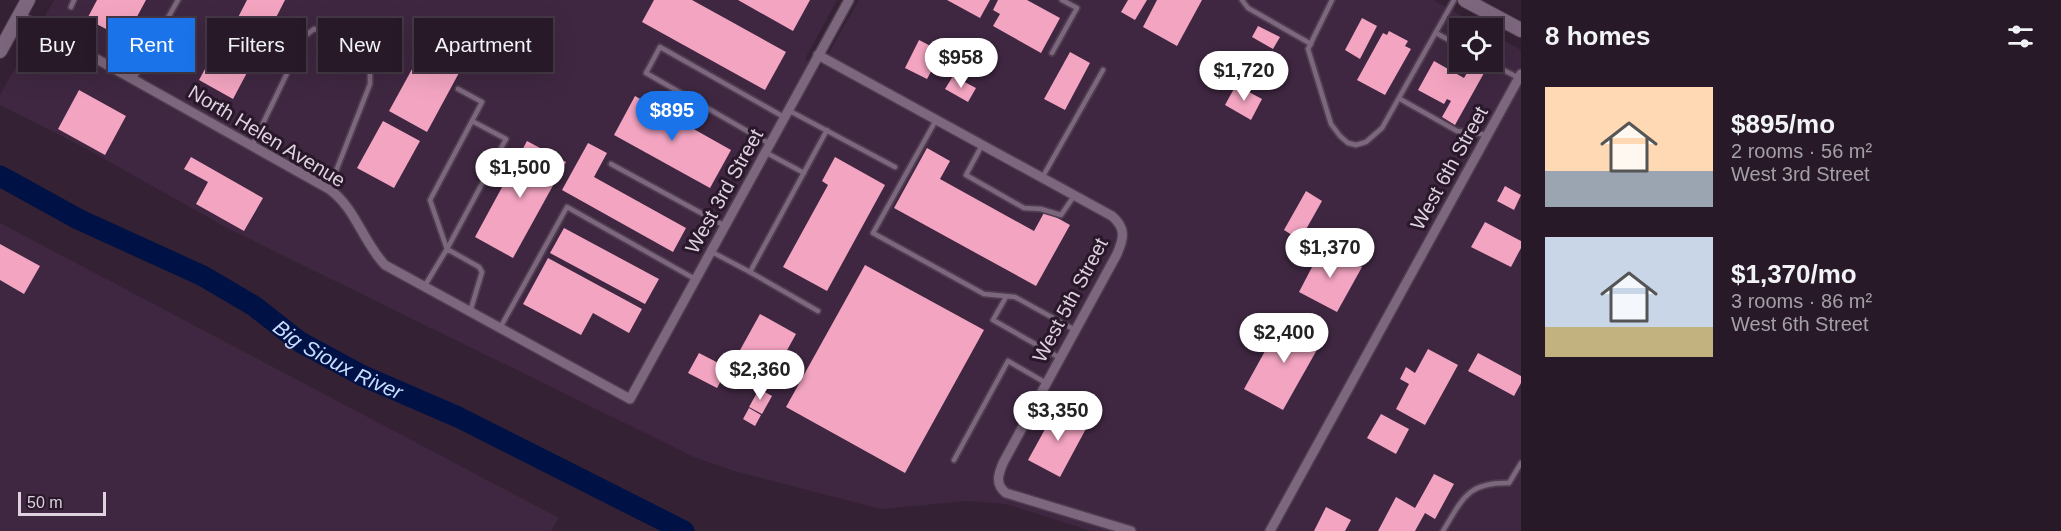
<!DOCTYPE html>
<meta charset="utf-8">
<style>
body{margin:0;font-family:Helvetica,sans-serif;background:#332633;color:#f1f3f6;height:100vh;display:flex;flex-direction:column;font-size:22px;white-space:nowrap}
*{box-sizing:border-box;margin:0}
p{font-size:20px;color:#a4a0a7}
.icon{flex:none;width:33px;height:33px;fill:none;stroke:currentColor;stroke-width:2;stroke-linecap:round;stroke-linejoin:round}
.map{position:relative;flex:1;overflow:hidden}
.side{display:flex;flex-direction:column;background:#271927;width:540px}
.side>*{flex:none}
.banner{position:absolute;left:18px;top:18px;width:570px;height:54px;display:flex;gap:12px}
.buttons{position:absolute;left:1449px;top:18px;display:grid;gap:12px}
.buttons a{display:grid;place-items:center;width:54px;height:54px;border-radius:0px;background:#271927;box-shadow:0 6px 24px #0002,0 0 0 2px #433844;font-size:30px}
.scale{position:absolute;left:18px;bottom:15px;width:88px;box-sizing:border-box;padding-left:6px;border:3px solid #ded2df;border-top:0;font-size:16px;line-height:21px;white-space:nowrap;color:#ded2df;-webkit-text-stroke:4px #29172a;paint-order:stroke}
.price{position:absolute;translate:-50% -51px;padding:0 14px;border-radius:21px;background:#fff;color:#222;font-size:20px;line-height:39px;filter:drop-shadow(0 2px 3px #0008)}
.price::after{content:'';position:absolute;left:50%;top:36px;width:18px;height:14px;margin-left:-9px;background:inherit;clip-path:polygon(0 0,100% 0,50% 100%)}
.price.current{background:#1a73e8;color:#fff}
ul{padding:0;list-style:none}
li{display:flex;align-items:center;gap:18px;height:150px;padding:0 24px}
li span{display:grid;place-items:center;flex:none;width:168px;height:120px;border-radius:0px;color:#555}
li>.icon{margin-inline-start:auto}
span .icon{width:72px;height:72px;fill:#fffc;stroke-width:1}
li b{font-size:26px}
h2{display:flex;justify-content:space-between;align-items:center;height:72px;padding:0 24px;font-size:26px}
.pill{padding:0 21px;border-radius:0px;background:#271927;box-shadow:0 6px 24px #0002,0 0 0 2px #433844;font-size:21px;line-height:54px}
.pill.current{background:#1a73e8;color:#fff}
main{display:flex;flex:1;min-height:0}
.map>svg:first-child{display:block}
.built{fill:#3f2741}
.lines{fill:none;stroke-linecap:round;stroke-linejoin:round}
.river{stroke:#001245;stroke-width:21}
.building{fill:#f3a4c1}
.service-casing{stroke:#4e3d4f;stroke-width:8}
.minor-casing{stroke:#4e3d4f;stroke-width:12}
.secondary-casing{stroke:#4e3d4f;stroke-width:16}
.service{stroke:#7d677e;stroke-width:4.5}
.minor{stroke:#7d677e;stroke-width:9}
.secondary{stroke:#7d677e;stroke-width:14}
.labels{text-anchor:middle;dominant-baseline:central;stroke-width:6;stroke-linejoin:round;paint-order:stroke}
.street-label{font-size:20px;fill:#ded2df;stroke:#29172a}
.water-label{font-size:21px;font-style:italic;fill:#c9ddff;stroke:#29172a}
</style>
<main>
<div class="map">
<svg width="1521" height="531" viewBox="0 0 1521 531">
<rect width="100%" height="100%" fill="#342134"/>
<g class="built">
<path d="M 54,0 L 837,0 L 805,59 L 820,68 L 859,0 L 1433,0 L 1484,28 L 1460,28 L 1460,62 L 1492,62 L 1493,34 L 1521,50 L 1521,531 L 1091,531 L 1006,504 L 967,501 L 881,509 L 734,471 L 694,457 L 227,228 L 83,147 L 0,105 L 0,95 Z"/>
<path d="M 0,223 L 559,518 L 551,531 L 0,531 Z"/>
</g>
<g class="lines">
<path class="river" id="s1" d="M 0,176 L 78,219 L 203,276 L 254,306 L 300,342 L 363,376 L 458,417 L 684,531"/>
</g>
<g class="building">
<path d="M 97,0 L 146,0 L 125,39 L 87,19 Z"/>
<path d="M 247,0 L 285,0 L 263,43 L 233,27 Z"/>
<path d="M 654,0 L 692,0 L 786,52 L 765,90 L 642,22 Z"/>
<path d="M 738,0 L 810,0 L 793,31 Z"/>
<path d="M 947,0 L 990,0 L 980,18 Z"/>
<path d="M 998,0 L 1027,0 L 1060,18 L 1041,53 L 993,26 L 1000,14 L 993,10 Z"/>
<path d="M 1128,0 L 1147,0 L 1135,20 L 1121,12 Z"/>
<path d="M 1157,0 L 1202,0 L 1177,46 L 1143,27 Z"/>
<path d="M 1362,18 L 1377,26 L 1360,59 L 1345,50 Z"/>
<path d="M 1258,26 L 1280,37 L 1273,49 L 1252,37 Z"/>
<path d="M 1389,31 L 1408,41 L 1405,46 L 1411,49 L 1385,95 L 1357,80 L 1383,33 L 1387,35 Z"/>
<path d="M 224,34 L 258,52 L 233,99 L 199,80 Z"/>
<path d="M 919,40 L 952,57 L 945,71 L 934,66 L 927,79 L 905,68 Z"/>
<path d="M 422,51 L 460,71 L 427,132 L 389,111 Z"/>
<path d="M 1070,52 L 1090,63 L 1065,110 L 1044,99 Z"/>
<path d="M 1434,61 L 1464,78 L 1471,66 L 1484,73 L 1455,125 L 1442,117 L 1451,101 L 1447,99 L 1444,104 L 1418,90 Z"/>
<path d="M 953,76 L 976,88 L 968,102 L 945,89 Z"/>
<path d="M 1236,85 L 1262,99 L 1251,120 L 1225,105 Z"/>
<path d="M 79,90 L 126,116 L 105,155 L 58,129 Z"/>
<path d="M 635,96 L 731,150 L 710,188 L 614,135 Z"/>
<path d="M 383,121 L 420,141 L 394,188 L 357,168 Z"/>
<path d="M 527,141 L 566,162 L 513,258 L 475,237 Z"/>
<path d="M 588,143 L 607,153 L 594,177 L 686,228 L 673,252 L 562,190 Z"/>
<path d="M 927,148 L 950,161 L 940,179 L 1034,231 L 1045,211 L 1070,225 L 1036,286 L 894,208 Z"/>
<path d="M 191,157 L 263,198 L 244,231 L 196,204 L 208,182 L 184,169 Z"/>
<path d="M 835,157 L 885,185 L 827,291 L 783,267 L 828,185 L 822,181 Z"/>
<path d="M 1505,186 L 1521,195 L 1514,210 L 1497,201 Z"/>
<path d="M 1306,191 L 1322,201 L 1300,240 L 1284,230 Z"/>
<path d="M 1485,222 L 1521,241 L 1521,248 L 1511,267 L 1471,247 Z"/>
<path d="M 564,228 L 659,279 L 645,304 L 550,253 Z"/>
<path d="M 0,244 L 40,266 L 24,294 L 0,280 Z"/>
<path d="M 1323,246 L 1362,267 L 1337,312 L 1299,292 Z"/>
<path d="M 548,258 L 642,309 L 629,333 L 593,313 L 581,335 L 523,304 Z"/>
<path d="M 865,265 L 984,330 L 905,473 L 786,407 Z"/>
<path d="M 760,314 L 796,334 L 770,381 L 734,361 Z"/>
<path d="M 1284,317 L 1323,339 L 1283,410 L 1244,389 Z"/>
<path d="M 1428,349 L 1458,365 L 1425,425 L 1396,409 L 1409,384 L 1400,379 L 1406,367 L 1415,373 Z"/>
<path d="M 699,353 L 728,368 L 717,388 L 688,373 Z"/>
<path d="M 1478,353 L 1521,376 L 1521,383 L 1514,396 L 1468,371 Z"/>
<path d="M 759,389 L 772,396 L 762,414 L 749,407 Z"/>
<path d="M 1060,402 L 1066,405 L 1063,411 L 1088,425 L 1060,477 L 1028,460 Z"/>
<path d="M 749,408 L 761,415 L 755,426 L 743,419 Z"/>
<path d="M 1381,414 L 1409,429 L 1396,454 L 1367,438 Z"/>
<path d="M 1434,474 L 1454,484 L 1435,519 L 1425,513 L 1415,531 L 1378,531 L 1396,497 L 1415,508 Z"/>
<path d="M 1326,507 L 1351,520 L 1345,531 L 1314,531 Z"/>
</g>
<g class="lines">
<defs>
<g id="service">
<path d="M 1242,0 L 1248,8 L 1311,44"/>
<path d="M 1332,0 L 1308,49 L 1331,124 L 1340,136 L 1348,143 L 1356,145 L 1366,142 L 1382,128 L 1454,0"/>
<path d="M 71,7 L 74,0"/>
<path d="M 1436,33 L 1460,46"/>
<path d="M 1052,53 L 1077,8 L 1062,0"/>
<path d="M 1488,62 L 1519,78"/>
<path d="M 133,80 L 178,0"/>
<path d="M 458,89 L 482,102 L 472,121"/>
<path d="M 1400,99 L 1457,131 L 1488,135"/>
<path d="M 788,110 L 895,167"/>
<path d="M 936,120 L 873,233 L 984,294 L 1015,297 L 1075,330"/>
<path d="M 472,121 L 506,139 L 447,249 L 430,200 Z"/>
<path d="M 770,144 L 646,73 L 660,47 L 784,117"/>
<path d="M 982,145 L 966,175 L 1024,208 L 1041,209 L 1061,215 L 1074,196"/>
<path d="M 252,146 L 305,36 L 314,29 L 329,33 L 365,53 L 370,63 L 370,84 L 329,189"/>
<path d="M 765,152 L 804,173"/>
<path d="M 611,164 L 725,226"/>
<path d="M 1042,178 L 1103,70"/>
<path d="M 712,252 L 750,272 L 827,130"/>
<path d="M 750,272 L 818,311"/>
<path d="M 424,287 L 447,249 L 479,267 L 482,272 L 470,312"/>
<path d="M 1006,297 L 993,320 L 1060,358"/>
<path d="M 500,328 L 567,207 L 695,279"/>
<path d="M 954,460 L 1008,361 L 1046,383"/>
<path d="M 1443,531 C 1463,498 1468,482 1509,483 L 1521,463"/>
</g>
<g id="minor">
<path d="M 20,16 L 329,189 C 355,207 363,242 385,265 L 630,399 L 849,0"/>
<path d="M 818,55 L 1112,216 C 1126,228 1124,238 1117,254 L 1003,463 C 998,475 995,484 1006,493 L 1131,531"/>
<path d="M 1270,531 L 1521,74"/>
</g>
<g id="secondary">
<path d="M 1465,0 L 1521,30"/>
<path d="M 0,51 L 28,0"/>
</g>
</defs>
<use href="#service" class="service-casing"/>
<use href="#minor" class="minor-casing"/>
<use href="#secondary" class="secondary-casing"/>
<use href="#service" class="service"/>
<use href="#minor" class="minor"/>
<use href="#secondary" class="secondary"/>
</g>
<g class="labels">
<g class="street-label">
<text transform="translate(267 136) rotate(31)">North Helen Avenue</text>
<text transform="translate(1449 168) rotate(-61)">West 6th Street</text>
<text transform="translate(724 191) rotate(-61)">West 3rd Street</text>
<text transform="translate(1070 300) rotate(-62)">West 5th Street</text>
</g>
<g class="water-label">
<text stroke="none"><textPath href="#s1" startOffset="386">Big Sioux River</textPath></text>
</g>
</g>
</svg>
<div class="buttons">
<a><svg class="icon" aria-label="locate" viewBox="0 0 24 24"><circle cx="12" cy="12" r="6"/><path d="M12 2v4M12 18v4M2 12h4M18 12h4"/></svg></a>
</div>
<div class="scale">50 m</div>
<b class="price" style="left:961px;top:89px">$958</b>
<b class="price" style="left:1244px;top:102px">$1,720</b>
<b class="price current" style="left:672px;top:142px">$895</b>
<b class="price" style="left:520px;top:199px">$1,500</b>
<b class="price" style="left:1330px;top:279px">$1,370</b>
<b class="price" style="left:1284px;top:364px">$2,400</b>
<b class="price" style="left:760px;top:401px">$2,360</b>
<b class="price" style="left:1058px;top:442px">$3,350</b>
<div class="banner">
<a class="pill">Buy</a>
<a class="pill current">Rent</a>
<a class="pill">Filters</a>
<a class="pill">New</a>
<a class="pill">Apartment</a>
</div>
</div>
<section class="side">
<h2>8 homes<svg class="icon" aria-label="filters" viewBox="0 0 24 24"><path d="M4 7h16M4 17h16"/><circle cx="9" cy="7" r="2"/><circle cx="15" cy="17" r="2"/></svg></h2>
<ul>
<li><span style="background:linear-gradient(#ffd9b3 70%,#9aa5b1 0)"><svg class="icon" aria-label="home" viewBox="0 0 24 24"><path d="M3 11l9-7 9 7M6 9v11h12V9"/></svg></span><div><b>$895/mo</b><p>2 rooms · 56 m²</p><p>West 3rd Street</p></div></li>
<li><span style="background:linear-gradient(#c9d6e8 75%,#c2b280 0)"><svg class="icon" aria-label="home" viewBox="0 0 24 24"><path d="M3 11l9-7 9 7M6 9v11h12V9"/></svg></span><div><b>$1,370/mo</b><p>3 rooms · 86 m²</p><p>West 6th Street</p></div></li>
</ul>
</section>
</main>
